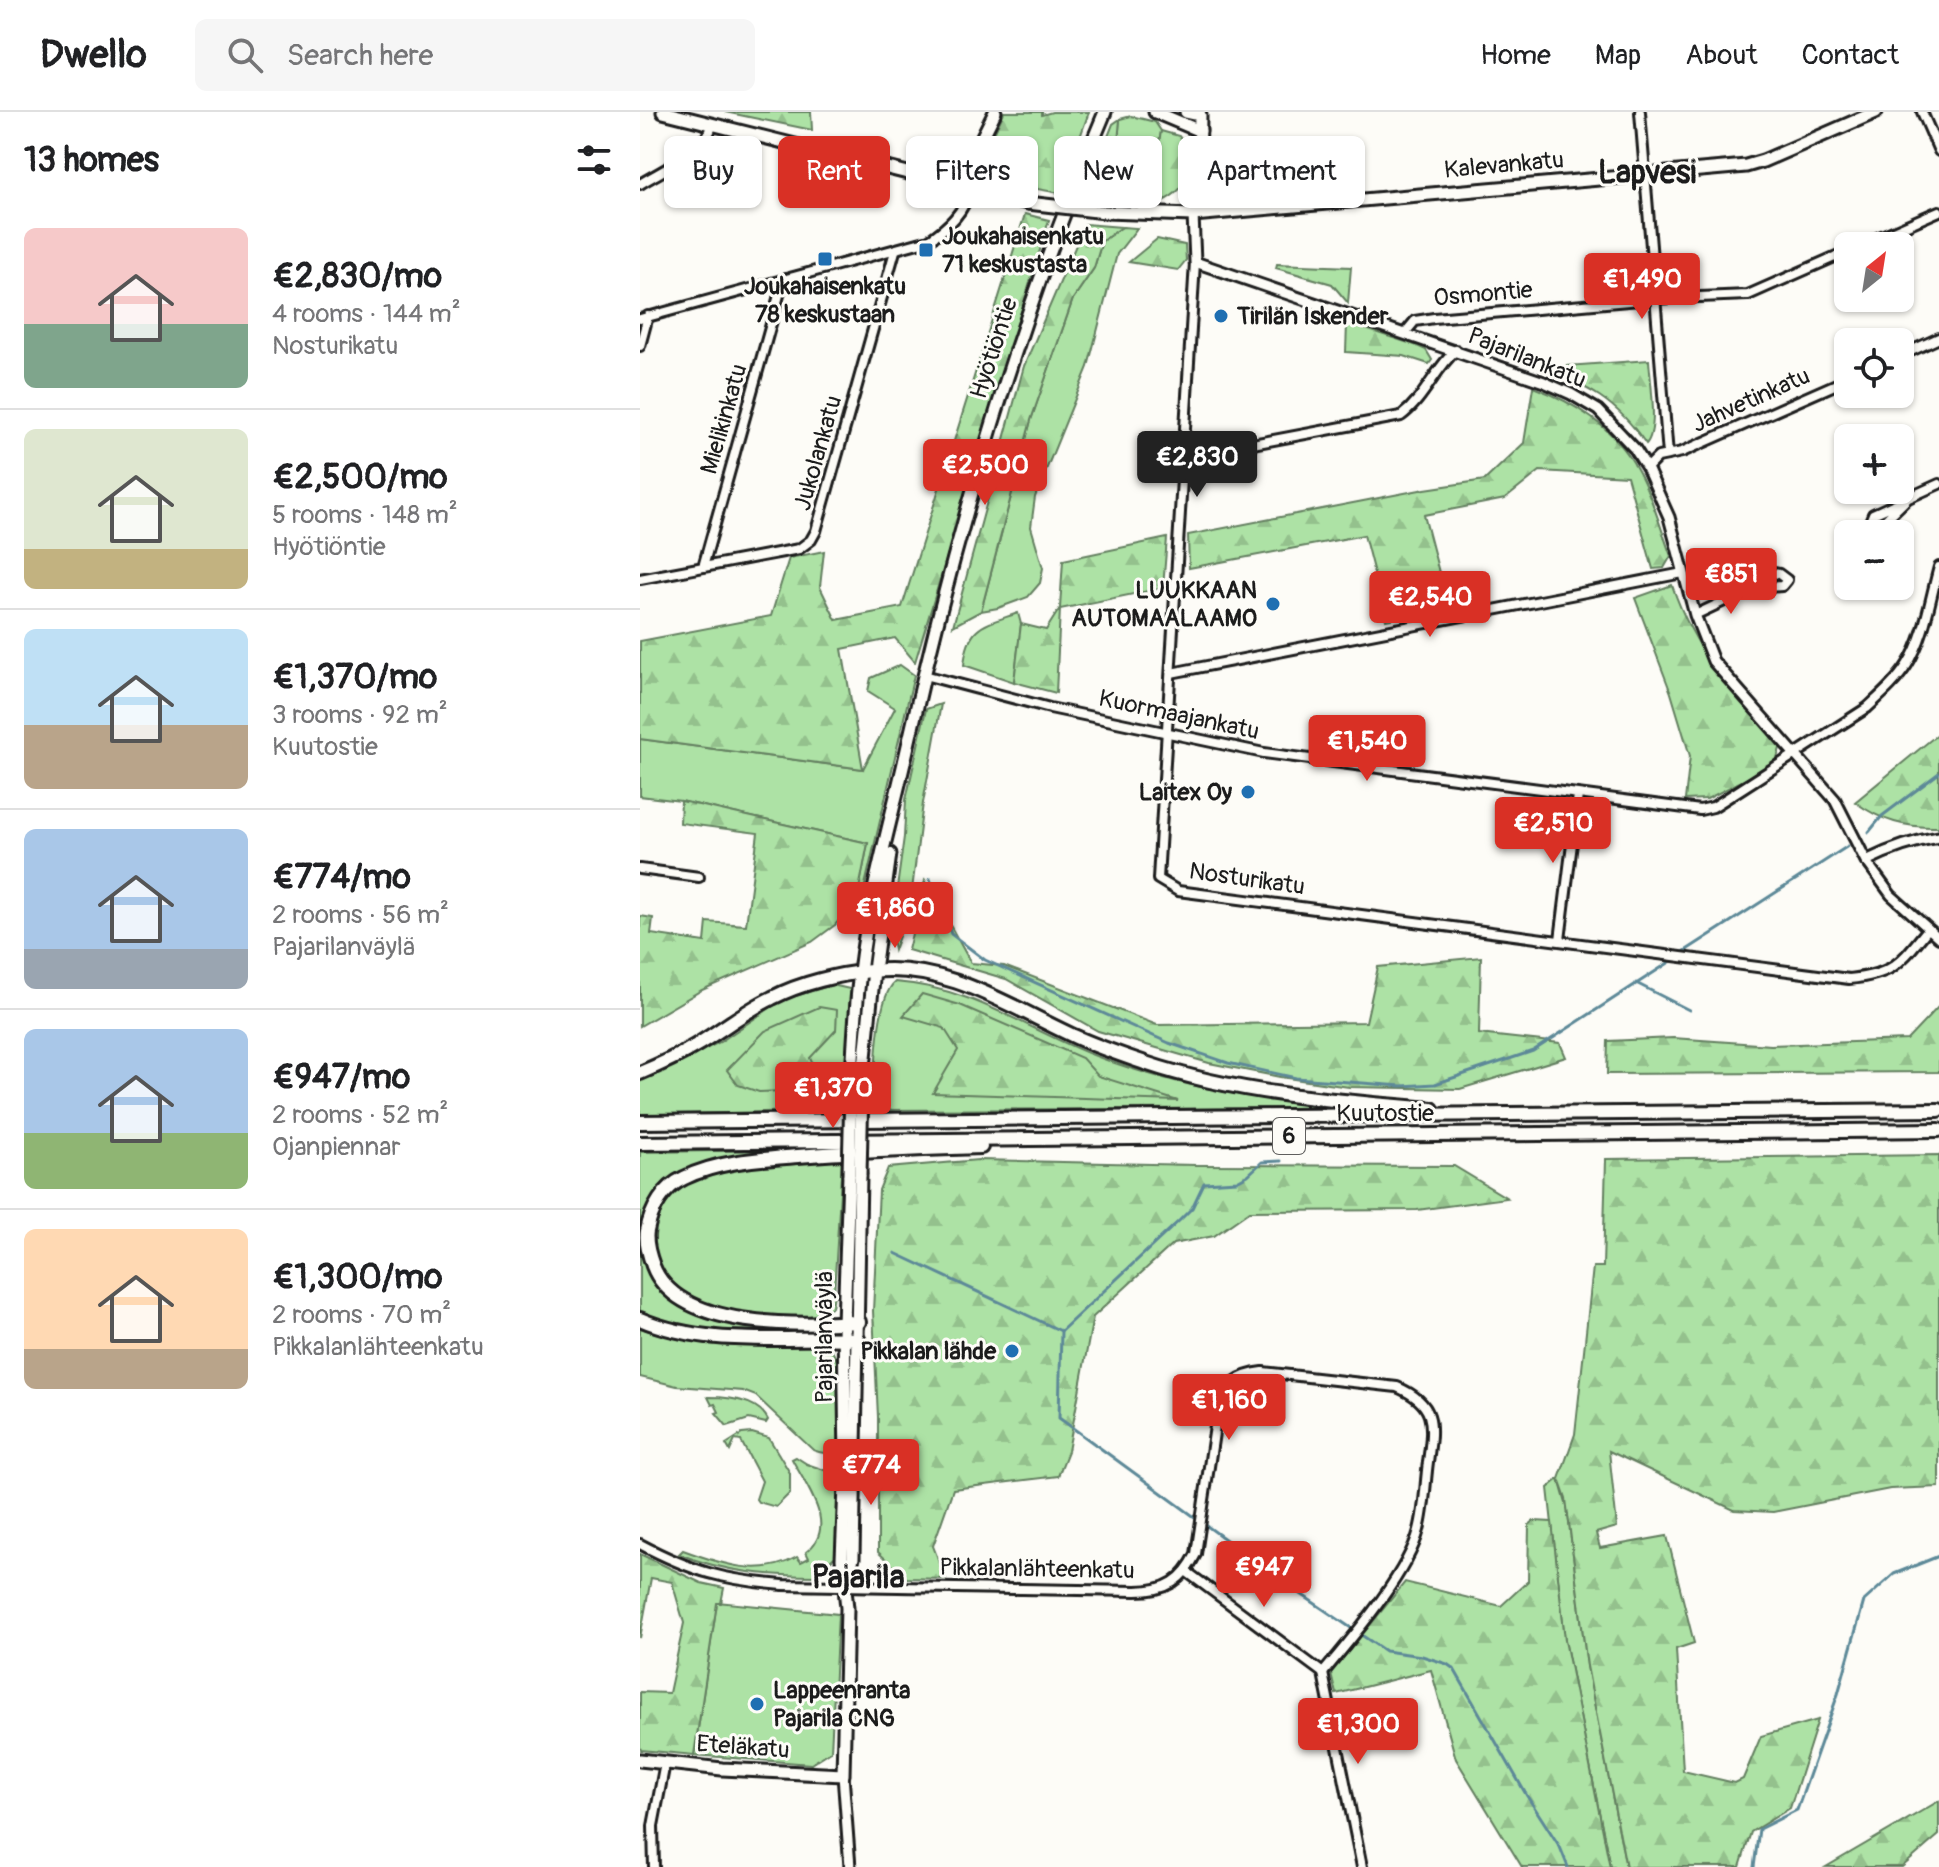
<!DOCTYPE html>
<meta charset="utf-8">
<style>
body{margin:0;font-family:Pangolin,sans-serif;background:#f6f6f6;color:#202124;height:100vh;display:flex;flex-direction:column;font-size:30px;white-space:nowrap}
*{box-sizing:border-box;margin:0}
p{font-size:26px;color:#757577}
.icon{flex:none;width:44px;height:44px;fill:none;stroke:currentColor;stroke-width:2;stroke-linecap:round;stroke-linejoin:round}
.map{position:relative;flex:1;overflow:hidden}
.drawer{display:flex;flex-direction:column;background:#fff;width:640px}
.drawer>*{flex:none}
.hud{position:absolute;left:24px;top:24px;width:760px;height:72px;display:flex;gap:16px}
.needle{width:52px;rotate:30deg}
.tools{position:absolute;left:1194px;top:120px;display:grid;gap:16px}
.tools a{display:grid;place-items:center;width:80px;height:80px;border-radius:12px;background:#fff;box-shadow:0 2px 6px #0004;font-size:40px}
.price{position:absolute;translate:-50% -68px;padding:0 18px;border-radius:8px;background:#d93025;color:#fff;font-size:26px;line-height:52px;filter:drop-shadow(0 2px 4px #0008)}
.price::after{content:'';position:absolute;left:50%;top:48px;width:24px;height:18px;margin-left:-12px;background:inherit;clip-path:polygon(0 0,100% 0,50% 100%)}
.price.active{background:#222;color:#fff}
ul{padding:0;list-style:none}
li{display:flex;align-items:center;gap:24px;height:200px;padding:0 24px}
li+li{border-top:2px solid #e0e0e0}
li span{display:grid;place-items:center;flex:none;width:224px;height:160px;border-radius:12px;color:#555}
li>.icon{margin-inline-start:auto}
span .icon{width:96px;height:96px;fill:#fffc;stroke-width:1}
li b{font-size:34px}
h2{display:flex;justify-content:space-between;align-items:center;height:96px;padding:0 24px;font-size:34px}
.tag{padding:0 28px;border-radius:12px;background:#fff;box-shadow:0 2px 6px #0004;font-size:28px;line-height:72px}
.tag.active{background:#d93025;color:#fff}
header{display:flex;align-items:center;gap:48px;box-sizing:border-box;height:112px;padding:0 40px;background:#fff;border-bottom:2px solid #e0e0e0}
header strong{font-size:38px}
nav{display:flex;gap:44px;margin-inline-start:auto;font-size:28px}
.search{width:560px;height:72px;background:#f6f6f6;display:flex;align-items:center;gap:20px;box-sizing:border-box;padding:0 28px;border-radius:12px;color:#757577;font-size:30px}
main{display:flex;flex:1;min-height:0}
.map>svg:first-child{display:block}
.grass{fill:#ade2a5;stroke:#647f60;stroke-width:2}
.forest{fill:url(#forest-firs);stroke:#647f60;stroke-width:2}
.lines{fill:none;stroke-linecap:round;stroke-linejoin:round}
.stream{stroke:#5d8998;stroke-width:3}
.minor-casing{stroke:#1c1c1c;stroke-width:14}
.tertiary-casing{stroke:#1c1c1c;stroke-width:15}
.secondary-casing{stroke:#1c1c1c;stroke-width:17}
.trunk-casing{stroke:#1c1c1c;stroke-width:18}
.minor{stroke:#fdfcf7;stroke-width:8}
.tertiary{stroke:#fdfcf7;stroke-width:9}
.secondary{stroke:#fdfcf7;stroke-width:11}
.trunk{stroke:#fdfcf7;stroke-width:12}
.secondary-bridge-casing{stroke:#1c1c1c;stroke-width:17;stroke-linecap:butt}
.secondary-bridge{stroke:#fdfcf7;stroke-width:11}
.poi-dot{fill:#1f6fb2;stroke:#fdfcf7;stroke-width:3}
.labels{text-anchor:middle;dominant-baseline:central;stroke-width:6;stroke-linejoin:round;paint-order:stroke}
.shield{fill:#fdfcf7;stroke:#605f5e;stroke-width:2}
.shield-label{font-size:22px;font-weight:bold;fill:#1c1c1c}
.street-label{font-size:24px;fill:#1c1c1c;stroke:#fdfcf7}
.poi-label{font-size:24px;font-weight:bold;fill:#1c1c1c;stroke:#fdfcf7;text-anchor:start}
.district-label{font-size:32px;font-weight:bold;fill:#1c1c1c;stroke:#fdfcf7}
</style>
<header>
<strong>Dwello</strong>
<div class="search"><svg class="icon" aria-label="search" viewBox="0 0 24 24"><circle cx="10" cy="10" r="6"/><path d="M15 15l6 6"/></svg>Search here</div>
<nav><a>Home</a><a>Map</a><a>About</a><a>Contact</a></nav>
</header>
<main>
<section class="drawer">
<h2>13 homes<svg class="icon" aria-label="filters" viewBox="0 0 24 24"><path d="M4 7h16M4 17h16"/><circle cx="9" cy="7" r="2"/><circle cx="15" cy="17" r="2"/></svg></h2>
<ul>
<li><span style="background:linear-gradient(#f6c9c9 60%,#7fa58c 0)"><svg class="icon" aria-label="home" viewBox="0 0 24 24"><path d="M3 11l9-7 9 7M6 9v11h12V9"/></svg></span><div><b>€2,830/mo</b><p>4 rooms · 144 m²</p><p>Nosturikatu</p></div></li>
<li><span style="background:linear-gradient(#dfe7d0 75%,#c2b280 0)"><svg class="icon" aria-label="home" viewBox="0 0 24 24"><path d="M3 11l9-7 9 7M6 9v11h12V9"/></svg></span><div><b>€2,500/mo</b><p>5 rooms · 148 m²</p><p>Hyötiöntie</p></div></li>
<li><span style="background:linear-gradient(#bfe0f5 60%,#b9a48a 0)"><svg class="icon" aria-label="home" viewBox="0 0 24 24"><path d="M3 11l9-7 9 7M6 9v11h12V9"/></svg></span><div><b>€1,370/mo</b><p>3 rooms · 92 m²</p><p>Kuutostie</p></div></li>
<li><span style="background:linear-gradient(#a9c7e8 75%,#9aa5b1 0)"><svg class="icon" aria-label="home" viewBox="0 0 24 24"><path d="M3 11l9-7 9 7M6 9v11h12V9"/></svg></span><div><b>€774/mo</b><p>2 rooms · 56 m²</p><p>Pajarilanväylä</p></div></li>
<li><span style="background:linear-gradient(#a9c7e8 65%,#8fb573 0)"><svg class="icon" aria-label="home" viewBox="0 0 24 24"><path d="M3 11l9-7 9 7M6 9v11h12V9"/></svg></span><div><b>€947/mo</b><p>2 rooms · 52 m²</p><p>Ojanpiennar</p></div></li>
<li><span style="background:linear-gradient(#ffd9b3 75%,#b9a48a 0)"><svg class="icon" aria-label="home" viewBox="0 0 24 24"><path d="M3 11l9-7 9 7M6 9v11h12V9"/></svg></span><div><b>€1,300/mo</b><p>2 rooms · 70 m²</p><p>Pikkalanlähteenkatu</p></div></li>
</ul>
</section>
<div class="map">
<svg width="1299" height="1755" viewBox="0 0 1299 1755">
<defs>
<pattern id="forest-firs" width="22" height="20" patternUnits="userSpaceOnUse" patternTransform="scale(2)"><rect width="22" height="20" fill="#ade2a5"/><path d="M5 1l3.5 6h-7zM16 11l3.5 6h-7z" fill="#94c18d"/></pattern>
</defs>
<rect width="100%" height="100%" fill="#fdfcf7"/>
<filter id="ink" filterUnits="userSpaceOnUse"><feTurbulence type="fractalNoise" baseFrequency=".0125" numOctaves="2"/><feDisplacementMap in="SourceGraphic" scale="16" xChannelSelector="R" yChannelSelector="G"/><feConvolveMatrix kernelMatrix="1 2 1 2 8 2 1 2 1" color-interpolation-filters="sRGB"/></filter>
<g filter="url(#ink)">
<g class="grass">
<path d="M 491,4 L 515,10 L 521,19 L 512,82 L 521,90 L 503,93 L 473,89 L 480,7 Z"/>
<path d="M 482,115 L 497,116 L 477,142 L 448,255 L 395,385 L 391,415 L 403,456 L 400,471 L 388,485 L 358,496 L 341,499 L 391,308 L 433,187 L 454,156 L 462,129 Z"/>
<path d="M 378,501 L 381,512 L 374,570 L 324,553 C 328,513 344,513 378,501 Z"/>
<path d="M 260,553 L 274,563 L 223,782 L 217,788 L 228,731 L 41,689 L 0,684 L 0,627 L 223,657 L 255,596 L 228,579 L 231,566 Z"/>
<path d="M 301,592 L 283,691 L 270,794 L 254,838 L 251,820 L 264,725 L 266,688 L 286,597 Z"/>
<path d="M 255,870 C 329,875 382,914 448,941 C 525,972 608,986 690,996 L 234,998 C 235,971 235,886 255,870 Z"/>
<path d="M 192,873 L 214,878 L 210,896 L 206,953 L 205,998 L 0,1003 L 0,969 L 80,930 L 142,888 Z"/>
<path d="M 160,1038 C 105,1045 20,1042 4,1109 C 1,1121 0,1134 4,1146 C 11,1170 27,1189 50,1200 C 84,1216 123,1214 159,1216 C 171,1216 184,1215 195,1220 L 66,1218 L 38,1214 L 0,1202 L 0,1040 Z"/>
<path d="M 202,1046 L 194,1182 L 192,1195 C 177,1207 157,1205 139,1204 C 108,1202 78,1202 50,1187 C 0,1159 4,1089 57,1066 C 89,1052 164,1050 202,1046 Z"/>
<path d="M 0,1216 C 42,1230 78,1232 122,1232 C 145,1233 169,1231 191,1237 C 208,1263 200,1303 200,1333 C 190,1342 186,1343 173,1338 L 116,1284 L 103,1279 L 37,1274 L 0,1265 Z"/>
<path d="M 68,1285 C 88,1285 119,1288 128,1308 L 126,1311 L 109,1307 L 87,1314 L 76,1301 L 79,1300 L 75,1292 L 72,1293 Z"/>
<path d="M 112,1321 L 129,1326 L 150,1361 L 150,1381 L 136,1395 L 118,1390 L 116,1387 L 122,1369 L 101,1329 L 95,1328 L 90,1339 L 86,1332 L 102,1322 Z"/>
<path d="M 156,1345 L 167,1352 L 199,1363 L 198,1443 C 188,1447 186,1458 177,1464 C 129,1464 84,1460 39,1442 L 43,1438 C 81,1452 120,1466 157,1445 L 161,1450 L 169,1446 L 166,1440 C 199,1415 167,1376 152,1347 Z"/>
<path d="M 919,1367 L 927,1395 L 947,1554 L 986,1755 L 970,1755 L 925,1528 L 908,1376 Z"/>
<path d="M 77,1490 L 198,1502 L 191,1639 L 171,1652 L 54,1643 Z"/>
</g>
<g class="forest">
<path d="M 85,0 L 171,0 L 172,18 Z"/>
<path d="M 364,0 L 402,0 L 402,3 L 412,0 L 449,0 L 420,81 L 397,77 L 391,47 L 364,43 L 353,24 Z"/>
<path d="M 480,7 L 473,89 L 447,87 L 447,78 L 473,12 Z"/>
<path d="M 521,19 L 539,24 C 557,52 551,76 521,90 L 511,82 Z"/>
<path d="M 385,102 L 409,108 L 275,550 L 255,526 L 202,537 L 223,657 L 0,627 L 0,529 L 131,504 L 149,446 L 184,439 L 180,475 L 196,508 L 262,495 Z"/>
<path d="M 445,112 L 482,115 L 462,129 L 454,156 L 433,187 L 391,308 L 341,499 L 313,514 L 384,254 Z"/>
<path d="M 517,127 L 545,133 L 546,148 L 538,158 L 489,150 Z"/>
<path d="M 637,152 L 711,155 L 708,191 L 692,172 L 636,156 Z"/>
<path d="M 707,211 L 775,233 L 786,238 L 792,248 L 789,252 L 764,244 L 706,240 Z"/>
<path d="M 1009,248 C 1010,268 1019,318 1006,332 C 976,288 948,274 899,256 Z"/>
<path d="M 893,275 C 934,290 975,316 997,357 C 1012,383 1020,415 1031,444 L 1024,456 L 1013,457 L 987,364 L 900,359 L 865,387 L 784,403 L 808,495 L 746,508 L 724,423 L 549,456 L 548,423 L 785,377 L 845,368 L 884,331 Z"/>
<path d="M 527,426 L 523,476 L 420,497 L 416,581 L 374,570 L 381,512 L 406,518 L 420,496 L 423,448 Z"/>
<path d="M 1032,473 C 1055,541 1093,581 1141,633 L 1137,646 L 1123,658 L 1067,687 L 1045,688 L 1050,644 L 1031,581 L 995,486 Z"/>
<path d="M 1299,621 L 1299,715 C 1266,716 1241,709 1215,690 Z"/>
<path d="M 41,689 L 228,731 L 217,788 L 195,813 L 172,830 L 62,878 L 0,914 L 0,804 L 13,806 L 11,822 L 65,830 L 67,810 L 106,813 L 118,721 L 40,711 Z"/>
<path d="M 285,768 L 331,851 L 364,854 L 517,913 L 726,910 L 738,855 L 841,845 L 839,922 L 920,931 L 926,945 L 820,977 L 709,975 L 640,965 L 569,951 L 458,919 L 366,867 L 268,838 Z"/>
<path d="M 282,882 L 320,893 L 442,946 L 458,964 L 538,989 L 293,981 L 318,938 L 304,916 L 263,904 Z"/>
<path d="M 1299,894 L 1299,960 L 967,962 L 968,929 L 1033,926 L 1131,933 L 1267,928 Z"/>
<path d="M 179,895 L 197,898 L 196,918 L 170,946 L 180,969 L 170,978 L 119,980 L 98,973 L 87,958 L 125,919 Z"/>
<path d="M 1299,1043 L 1299,1375 L 1250,1377 L 1133,1400 L 1094,1398 L 969,1339 L 977,1415 L 956,1421 L 960,1436 L 1027,1424 L 1054,1531 L 1036,1537 L 1043,1659 L 1095,1671 L 1103,1667 L 1121,1624 L 1178,1608 L 1150,1696 L 1111,1720 L 1100,1755 L 986,1755 L 947,1554 L 926,1387 L 919,1367 L 935,1322 L 953,1155 L 963,1155 L 966,1047 Z"/>
<path d="M 338,1048 L 556,1053 L 814,1054 L 867,1086 L 777,1098 L 610,1099 L 574,1124 L 533,1132 L 453,1205 L 428,1339 L 418,1364 L 313,1377 L 293,1434 L 306,1467 L 266,1466 L 238,1440 L 238,1305 L 233,1199 L 239,1078 L 248,1056 Z"/>
<path d="M 894,1409 L 912,1410 L 925,1528 L 970,1755 L 882,1755 L 816,1647 L 791,1558 L 696,1582 L 691,1561 L 765,1470 L 861,1494 L 888,1469 L 889,1413 Z"/>
<path d="M 0,1442 L 61,1471 L 84,1476 L 81,1491 L 77,1491 L 54,1643 L 1,1638 L 0,1635 L 0,1580 L 29,1581 L 44,1511 L 32,1470 L 11,1466 L 0,1526 Z"/>
<path d="M 1299,1689 L 1299,1723 L 1262,1755 L 1186,1755 Z"/>
</g>
<g class="lines">
<g class="stream">
<path d="M 1229,720 L 1242,704 L 1299,661"/>
<path d="M 290,767 L 311,822 L 345,848 L 529,931 L 588,951 L 656,966 L 762,974 L 795,972 L 893,939 L 1033,848"/>
<path d="M 1042,841 L 1208,734"/>
<path d="M 996,871 L 1049,898"/>
<path d="M 641,1049 L 622,1050 L 608,1063 L 597,1069 L 564,1071 L 552,1096 L 540,1108 L 421,1219 L 419,1306 L 652,1476 L 745,1539 L 782,1544 L 807,1552 L 814,1557 L 887,1684 L 920,1735 L 928,1755"/>
<path d="M 255,1141 L 421,1219"/>
<path d="M 1114,1755 L 1119,1717 L 1157,1698 L 1198,1582 L 1224,1489 L 1254,1462 L 1299,1444"/>
</g>
<defs>
<g id="minor">
<path d="M 1000,0 L 1028,343 L 1018,345 L 1007,356"/>
<path d="M 1282,0 L 1299,39"/>
<path d="M 0,72 C 24,57 64,41 73,12"/>
<path d="M 1219,134 L 1299,99"/>
<path d="M 555,150 L 518,767 L 538,779 L 1209,867 C 1255,862 1260,851 1288,817"/>
<path d="M 0,207 L 289,128 C 308,115 325,100 330,76"/>
<path d="M 765,221 L 775,209 L 794,206 L 1011,187 L 1108,183 L 1208,139"/>
<path d="M 0,234 L 8,204"/>
<path d="M 1260,244 L 1299,226"/>
<path d="M 1028,343 L 1042,340 L 1208,267"/>
<path d="M 543,345 L 761,304 C 785,286 794,258 816,238"/>
<path d="M 1269,385 L 1240,413 L 1233,412 L 1231,407 L 1233,402 L 1299,372"/>
<path d="M 63,455 L 143,169"/>
<path d="M 0,467 L 159,437 L 171,428 L 176,419 L 255,139"/>
<path d="M 1055,503 L 1112,476 L 1142,474 L 1147,468 L 1139,462 L 1123,459 L 1117,463 L 1112,476"/>
<path d="M 531,561 L 1043,461"/>
<path d="M 284,563 L 410,596 L 624,641 L 1060,698 L 1073,695 L 1227,596 C 1241,583 1257,569 1267,553 C 1285,525 1290,487 1299,455"/>
<path d="M 1226,749 L 1251,783 L 1299,826"/>
<path d="M 0,757 L 59,765"/>
<path d="M 920,828 L 938,683"/>
<path d="M 0,1432 C 53,1460 84,1468 143,1473 L 496,1479 C 527,1479 543,1468 556,1442 L 578,1294 C 589,1271 597,1263 623,1260 L 757,1275 C 797,1292 793,1312 788,1350 C 785,1372 785,1396 779,1418 C 768,1461 712,1526 683,1561"/>
<path d="M 547,1460 L 683,1561"/>
<path d="M 683,1561 L 722,1755"/>
<path d="M 14,1755 L 13,1714 L 25,1651"/>
</g>
<g id="tertiary">
<path d="M 553,103 L 555,150 L 904,270 L 931,282 L 958,298 L 995,337 L 1007,356 L 1029,405 L 1055,503 L 1073,549 L 1195,688 L 1226,749 C 1250,737 1272,729 1299,725"/>
<path d="M 203,1663 L 210,1755"/>
</g>
<g id="secondary">
<path d="M 23,0 L 388,91"/>
<path d="M 515,0 L 560,19"/>
<path d="M 546,0 L 560,3 L 559,75 L 553,103"/>
<path d="M 330,76 L 343,24 L 355,0"/>
<path d="M 465,100 L 553,103 L 1106,54 L 1123,49 L 1236,0"/>
<path d="M 211,975 C 214,937 215,898 220,860 C 229,782 252,706 269,629 C 317,415 379,203 465,0"/>
<path d="M 222,975 L 234,858 L 250,742"/>
<path d="M 208,1466 L 213,1446 L 220,1063"/>
<path d="M 0,1648 L 82,1657 L 203,1663 L 207,1496 L 202,1447 L 206,1350 L 204,1211 L 209,1063"/>
</g>
<g id="trunk">
<path d="M 0,961 C 19,953 37,945 55,934 C 80,919 105,899 132,886 C 161,871 199,862 231,859 C 306,850 372,896 436,925 C 458,935 482,943 505,951 C 597,982 695,989 792,997"/>
<path d="M 0,1010 L 1299,998"/>
<path d="M 0,1031 L 1299,1018"/>
<path d="M 0,1207 C 67,1236 147,1224 218,1227"/>
<path d="M 219,1210 C 162,1213 38,1219 13,1154 C 9,1143 5,1130 7,1119 C 11,1097 24,1075 44,1066 C 79,1049 120,1047 158,1044 C 219,1039 280,1037 341,1035"/>
</g>
</defs>
<use href="#minor" class="minor-casing"/>
<use href="#tertiary" class="tertiary-casing"/>
<use href="#secondary" class="secondary-casing"/>
<use href="#trunk" class="trunk-casing"/>
<use href="#minor" class="minor"/>
<use href="#tertiary" class="tertiary"/>
<use href="#secondary" class="secondary"/>
<use href="#trunk" class="trunk"/>
<defs>
<g id="secondary-bridge">
<path d="M 388,91 L 465,100"/>
<path d="M 209,1063 L 211,975"/>
<path d="M 220,1063 L 222,975"/>
</g>
</defs>
<use href="#secondary-bridge" class="secondary-bridge-casing"/>
<use href="#secondary-bridge" class="secondary-bridge"/>
</g>
</g>
<g class="poi-dot">
<rect x="278" y="130" width="16" height="16" rx="4"/>
<rect x="177" y="139" width="16" height="16" rx="4"/>
<circle cx="581" cy="204" r="8"/>
<circle cx="633" cy="492" r="8"/>
<circle cx="608" cy="680" r="8"/>
<circle cx="372" cy="1239" r="8"/>
<circle cx="117" cy="1592" r="8"/>
</g>
<g class="labels">
<rect class="shield" x="633" y="1006" width="32" height="36" rx="6"/>
<g class="shield-label">
<text x="649" y="1024">6</text>
</g>
<g class="street-label">
<text transform="translate(864 53) rotate(-5)">Kalevankatu</text>
<text transform="translate(843 182) rotate(-5)">Osmontie</text>
<text transform="translate(354 236) rotate(-72)">Hyötiöntie</text>
<text transform="translate(887 246) rotate(22)">Pajarilankatu</text>
<text transform="translate(1111 288) rotate(-24)">Jahvetinkatu</text>
<text transform="translate(84 307) rotate(-74)">Mielikinkatu</text>
<text transform="translate(178 341) rotate(-74)">Jukolankatu</text>
<text transform="translate(539 603) rotate(12)">Kuormaajankatu</text>
<text transform="translate(607 767) rotate(8)">Nosturikatu</text>
<text x="745" y="1001">Kuutostie</text>
<text transform="translate(184 1225) rotate(-90)">Pajarilanväylä</text>
<text transform="translate(397 1457) rotate(1)">Pikkalanlähteenkatu</text>
<text transform="translate(103 1635) rotate(4)">Eteläkatu</text>
</g>
<g class="poi-label">
<text x="302" y="124">Joukahaisenkatu<tspan x="302" dy="28">71 keskustasta</tspan></text>
<text x="185" y="174" text-anchor="middle">Joukahaisenkatu<tspan x="185" dy="28">78 keskustaan</tspan></text>
<text x="597" y="204">Tirilän Iskender</text>
<text x="617" y="478" text-anchor="end">LUUKKAAN<tspan x="617" dy="28">AUTOMAALAAMO</tspan></text>
<text x="592" y="680" text-anchor="end">Laitex Oy</text>
<text x="356" y="1239" text-anchor="end">Pikkalan lähde</text>
<text x="133" y="1578">Lappeenranta<tspan x="133" dy="28">Pajarila CNG</tspan></text>
</g>
<g class="district-label">
<text x="1007" y="61">Lapvesi</text>
<text x="218" y="1466">Pajarila</text>
</g>
</g>
</svg>
<div class="tools">
<a><svg class="needle" viewBox="-14 -14 28 28"><path d="M0-13l5 13h-10z" fill="#e53935"/><path d="M0 13l5-13h-10z" fill="#757577"/></svg></a>
<a><svg class="icon" aria-label="locate" viewBox="0 0 24 24"><circle cx="12" cy="12" r="6"/><path d="M12 2v4M12 18v4M2 12h4M18 12h4"/></svg></a>
<a>+</a>
<a>−</a>
</div>
<b class="price" style="left:1002px;top:209px">€1,490</b>
<b class="price active" style="left:557px;top:387px">€2,830</b>
<b class="price" style="left:345px;top:395px">€2,500</b>
<b class="price" style="left:1091px;top:504px">€851</b>
<b class="price" style="left:790px;top:527px">€2,540</b>
<b class="price" style="left:727px;top:671px">€1,540</b>
<b class="price" style="left:913px;top:753px">€2,510</b>
<b class="price" style="left:255px;top:838px">€1,860</b>
<b class="price" style="left:193px;top:1018px">€1,370</b>
<b class="price" style="left:589px;top:1330px">€1,160</b>
<b class="price" style="left:231px;top:1395px">€774</b>
<b class="price" style="left:624px;top:1497px">€947</b>
<b class="price" style="left:718px;top:1654px">€1,300</b>
<div class="hud">
<a class="tag">Buy</a>
<a class="tag active">Rent</a>
<a class="tag">Filters</a>
<a class="tag">New</a>
<a class="tag">Apartment</a>
</div>
</div>
</main>
